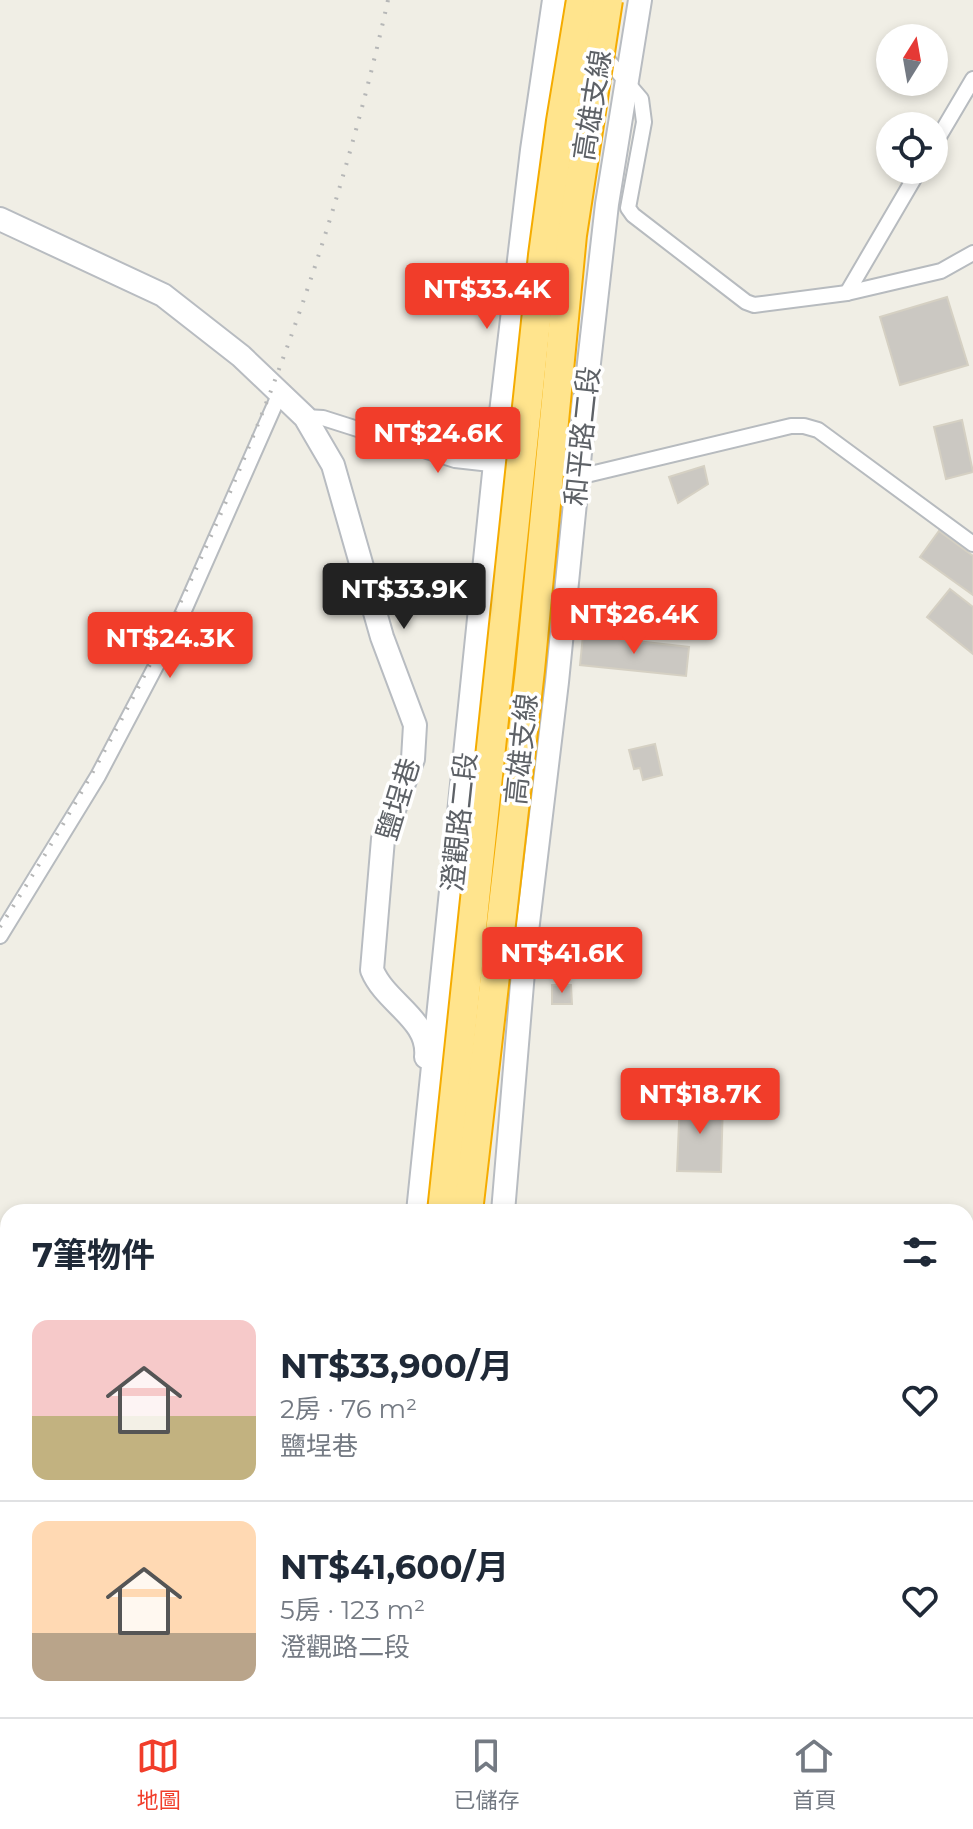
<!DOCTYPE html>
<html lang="zh-TW">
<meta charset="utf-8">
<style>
body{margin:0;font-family:Montserrat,"Noto Sans TC",sans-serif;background:#f2f2f3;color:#1f2937;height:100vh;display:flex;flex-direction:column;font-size:30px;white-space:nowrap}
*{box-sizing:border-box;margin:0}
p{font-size:26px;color:#747a83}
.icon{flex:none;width:44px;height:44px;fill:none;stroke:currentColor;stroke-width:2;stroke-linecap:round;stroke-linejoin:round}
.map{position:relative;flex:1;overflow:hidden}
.panel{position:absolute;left:0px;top:1204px;width:974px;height:514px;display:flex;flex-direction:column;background:#fff;border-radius:24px 24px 0 0;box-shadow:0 4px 12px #0003}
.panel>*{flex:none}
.needle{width:52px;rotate:11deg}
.buttons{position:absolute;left:876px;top:24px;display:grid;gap:16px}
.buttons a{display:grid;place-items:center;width:72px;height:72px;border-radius:50%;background:#fff;box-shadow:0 4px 12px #0003;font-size:40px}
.price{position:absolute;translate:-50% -68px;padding:0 18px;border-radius:8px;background:#f13d2a;color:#fff;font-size:26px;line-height:52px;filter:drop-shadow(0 2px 4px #0008)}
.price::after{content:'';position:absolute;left:50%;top:48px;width:24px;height:18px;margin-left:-12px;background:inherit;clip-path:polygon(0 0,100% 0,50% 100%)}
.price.selected{background:#222;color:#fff}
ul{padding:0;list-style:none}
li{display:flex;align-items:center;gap:24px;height:200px;padding:0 32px}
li+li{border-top:2px solid #e0e1e3}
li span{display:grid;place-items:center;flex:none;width:224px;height:160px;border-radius:16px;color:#555}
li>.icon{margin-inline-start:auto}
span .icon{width:96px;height:96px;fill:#fffc;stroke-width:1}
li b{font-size:34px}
h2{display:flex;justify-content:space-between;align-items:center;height:96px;padding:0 32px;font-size:34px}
.tabs{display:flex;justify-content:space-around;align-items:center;height:112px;border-top:2px solid #e0e1e3;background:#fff;font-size:22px;color:#747a83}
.tabs a{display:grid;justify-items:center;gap:4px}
.tabs .selected{color:#f13d2a}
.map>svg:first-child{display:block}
.green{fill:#c1e8c1}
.building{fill:#cbc8c2;stroke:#d5d0c3;stroke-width:2}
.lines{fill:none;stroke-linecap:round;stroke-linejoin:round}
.street-casing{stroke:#b7bbbf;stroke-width:18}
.secondary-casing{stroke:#b8bcc1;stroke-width:26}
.highway-casing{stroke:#f5ac00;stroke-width:32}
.street{stroke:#fff;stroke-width:14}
.secondary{stroke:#fff;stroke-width:22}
.highway{stroke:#ffe48d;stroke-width:28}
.rail{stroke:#b6b7b7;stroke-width:4;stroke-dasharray:2 10;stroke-linecap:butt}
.highway-bridge-casing{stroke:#f5ac00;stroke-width:32;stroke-linecap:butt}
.highway-bridge{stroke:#ffe48d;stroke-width:28}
.labels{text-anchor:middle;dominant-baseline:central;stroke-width:7;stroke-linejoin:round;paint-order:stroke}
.street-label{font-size:28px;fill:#5d6166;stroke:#fff}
</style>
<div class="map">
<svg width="973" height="1717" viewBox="0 0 973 1717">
<rect width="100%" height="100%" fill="#f0eee5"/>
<path class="green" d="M 973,1622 L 973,1717 L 914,1717 L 908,1710 L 966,1710 L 966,1625 Z"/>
<g class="building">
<path d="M 947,297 L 968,365 L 900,385 L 880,317 Z"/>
<path d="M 962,420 L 973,472 L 946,479 L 934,427 Z"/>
<path d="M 704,466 L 708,484 L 678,503 L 669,477 Z"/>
<path d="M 939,531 L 973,556 L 973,595 L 920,557 Z"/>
<path d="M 950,589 L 973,607 L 973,654 L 927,617 Z"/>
<path d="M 583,635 L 689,647 L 686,676 L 580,665 Z"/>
<path d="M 655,744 L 662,775 L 643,780 L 640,768 L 634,769 L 629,750 Z"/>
<path d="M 552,985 L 571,985 L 572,1004 L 552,1004 Z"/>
<path d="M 680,1099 L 723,1101 L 721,1172 L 677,1171 Z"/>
<path d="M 24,1710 L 345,1710 L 345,1712 L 283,1717 L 27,1717 Z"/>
</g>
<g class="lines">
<defs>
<g id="street">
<path d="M 600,51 L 641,99 L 644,122 L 628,208 L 633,215 L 746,302 L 754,305 L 847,293 L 941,271 L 973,253"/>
<path d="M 934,145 L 973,79"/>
<path d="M 847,293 L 919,170"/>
<path d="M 305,417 L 323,418 L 455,460 L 525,468"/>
<path d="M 546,472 L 578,477 L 791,426 L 804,426 L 818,430 L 973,544"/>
<path d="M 0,936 L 98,776 L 178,624 L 280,393"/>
</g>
<g id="secondary">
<path d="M 0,219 L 163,295 L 241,356 L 305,417 L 333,465 L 382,637 L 415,725 L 413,759 L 383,839 L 372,970 C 386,1004 430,1019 426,1057"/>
<path d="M 418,1212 L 495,463 L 532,150 L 554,0"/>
<path d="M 503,1212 L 525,948 L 557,682 L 589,363 L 607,204 L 640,0"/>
<path d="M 966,1500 L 973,1498"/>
<path d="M 353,1717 L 354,1710"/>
<path d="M 452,1717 L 453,1710"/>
</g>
<g id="highway">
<path d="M 369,1717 L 370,1710"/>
<path d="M 410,1717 L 411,1710"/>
</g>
</defs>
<use href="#street" class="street-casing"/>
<use href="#secondary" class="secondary-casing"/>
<use href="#highway" class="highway-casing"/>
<use href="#street" class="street"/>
<use href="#secondary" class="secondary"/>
<use href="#highway" class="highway"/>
<path class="rail" d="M 0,927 C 182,643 315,330 388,0"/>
<defs>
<g id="highway-bridge">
<path d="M 442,1212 L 543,255 L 561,121 L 581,0"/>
<path d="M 468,1212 L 530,670 L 572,235 L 608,0"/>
</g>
</defs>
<use href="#highway-bridge" class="highway-bridge-casing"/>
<use href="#highway-bridge" class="highway-bridge"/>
</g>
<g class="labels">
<g class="street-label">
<text transform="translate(592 105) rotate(-81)">高雄支線</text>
<text transform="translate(582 436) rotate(-84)">和平路二段</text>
<text transform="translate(521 749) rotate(-84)">高雄支線</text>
<text transform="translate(398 799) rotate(-73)">鹽埕巷</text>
<text transform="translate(459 822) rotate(-84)">澄觀路二段</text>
</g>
</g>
</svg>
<div class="buttons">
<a><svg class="needle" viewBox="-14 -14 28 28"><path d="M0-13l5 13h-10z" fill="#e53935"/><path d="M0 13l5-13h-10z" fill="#747a83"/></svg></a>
<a><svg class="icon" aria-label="locate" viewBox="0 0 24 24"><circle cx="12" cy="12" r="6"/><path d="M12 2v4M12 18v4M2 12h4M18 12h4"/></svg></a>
</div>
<b class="price" style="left:487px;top:331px">NT$33.4K</b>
<b class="price" style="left:438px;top:475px">NT$24.6K</b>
<b class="price selected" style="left:404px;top:631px">NT$33.9K</b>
<b class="price" style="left:634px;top:656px">NT$26.4K</b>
<b class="price" style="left:170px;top:680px">NT$24.3K</b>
<b class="price" style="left:562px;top:995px">NT$41.6K</b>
<b class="price" style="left:700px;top:1136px">NT$18.7K</b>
<section class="panel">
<h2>7筆物件<svg class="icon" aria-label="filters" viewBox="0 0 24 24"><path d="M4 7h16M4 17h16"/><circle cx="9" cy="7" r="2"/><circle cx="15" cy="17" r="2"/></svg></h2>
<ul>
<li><span style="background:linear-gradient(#f6c9c9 60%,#c2b280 0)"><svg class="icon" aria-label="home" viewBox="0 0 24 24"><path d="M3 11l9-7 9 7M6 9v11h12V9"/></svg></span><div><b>NT$33,900/月</b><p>2房 · 76 m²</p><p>鹽埕巷</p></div><svg class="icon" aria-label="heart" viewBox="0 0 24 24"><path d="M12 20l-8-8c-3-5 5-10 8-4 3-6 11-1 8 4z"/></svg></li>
<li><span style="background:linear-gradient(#ffd9b3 70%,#b9a48a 0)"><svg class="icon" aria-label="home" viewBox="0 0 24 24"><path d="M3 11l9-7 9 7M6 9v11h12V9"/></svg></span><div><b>NT$41,600/月</b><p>5房 · 123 m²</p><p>澄觀路二段</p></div><svg class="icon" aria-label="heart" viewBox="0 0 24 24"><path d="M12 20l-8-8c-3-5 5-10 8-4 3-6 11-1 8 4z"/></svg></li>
</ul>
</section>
</div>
<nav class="tabs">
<a class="selected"><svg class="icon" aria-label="map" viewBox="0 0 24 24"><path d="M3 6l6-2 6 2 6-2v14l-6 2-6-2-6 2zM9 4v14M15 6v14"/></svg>地圖</a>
<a><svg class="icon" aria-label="saved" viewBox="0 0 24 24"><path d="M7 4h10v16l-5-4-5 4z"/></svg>已儲存</a>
<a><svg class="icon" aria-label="home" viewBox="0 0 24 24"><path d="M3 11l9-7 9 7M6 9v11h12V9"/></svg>首頁</a>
</nav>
